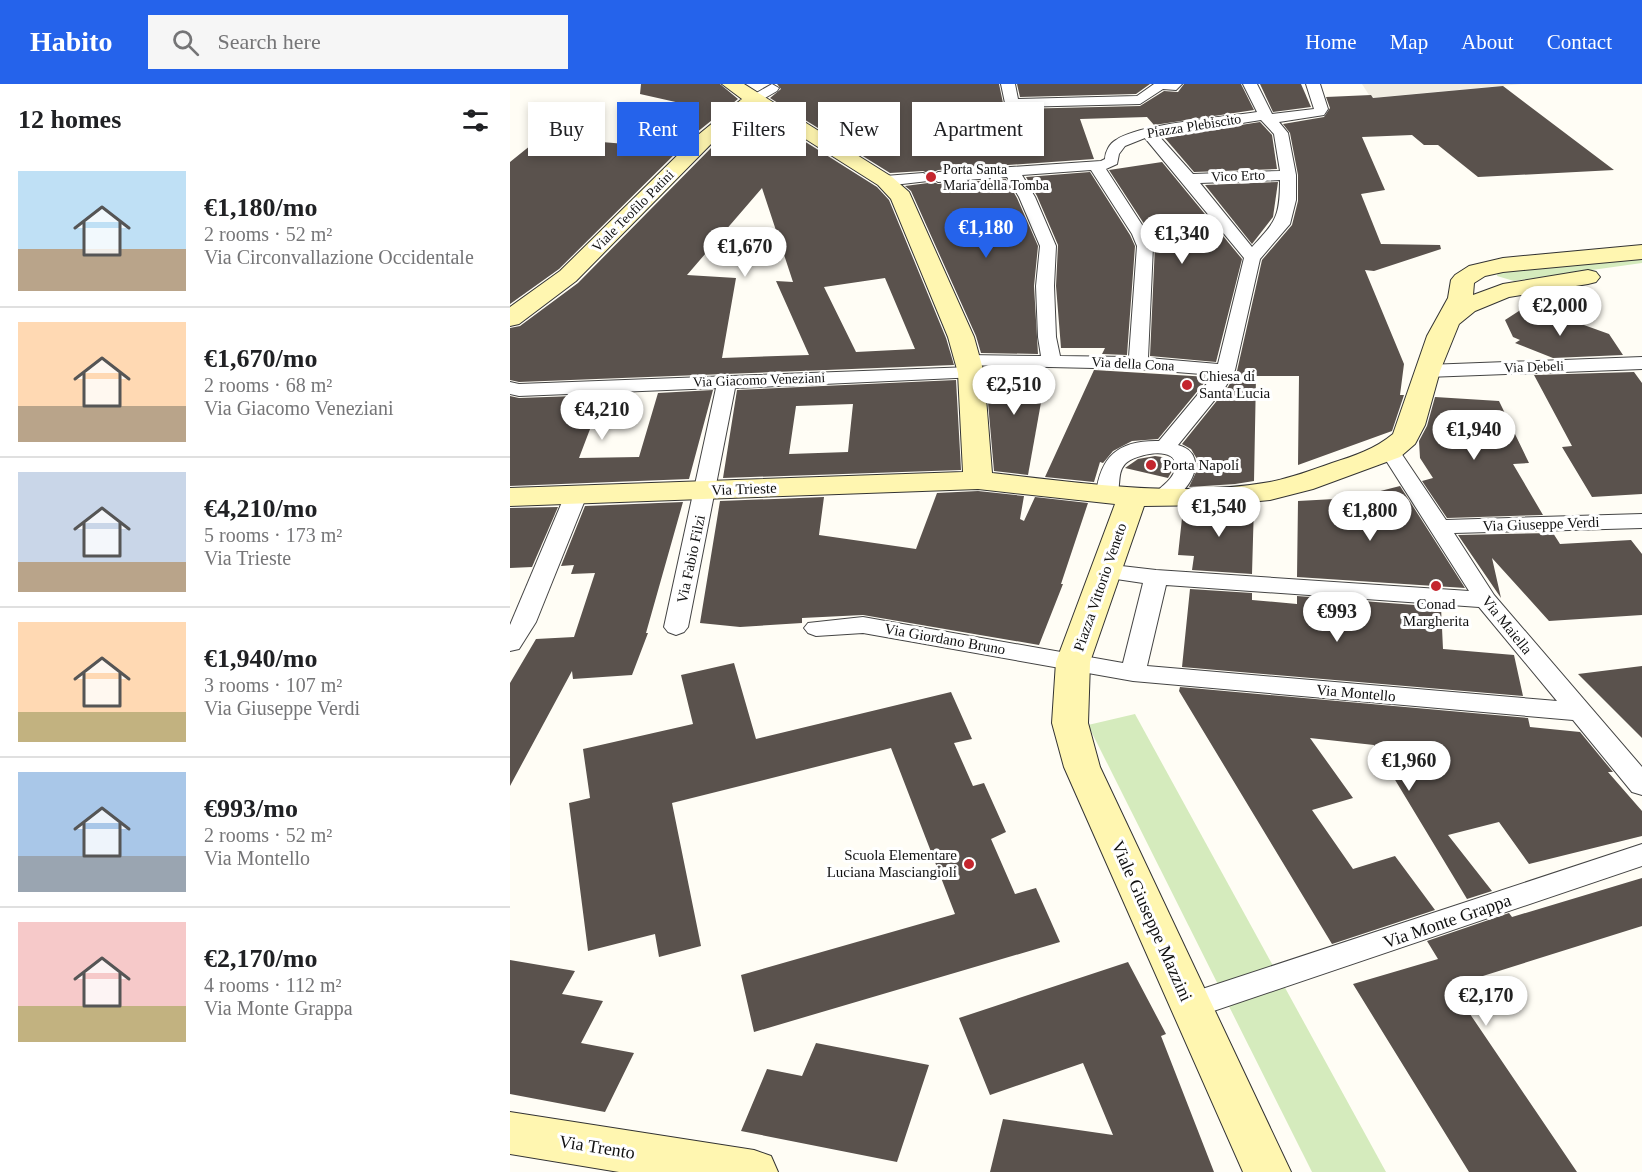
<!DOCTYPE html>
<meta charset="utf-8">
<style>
body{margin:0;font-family:"Times New Roman",serif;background:#f6f6f6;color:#202124;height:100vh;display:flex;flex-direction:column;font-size:22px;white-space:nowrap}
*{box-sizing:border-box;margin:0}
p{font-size:20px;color:#757577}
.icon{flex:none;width:33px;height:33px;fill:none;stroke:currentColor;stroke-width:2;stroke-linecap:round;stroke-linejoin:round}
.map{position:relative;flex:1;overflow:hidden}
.sheet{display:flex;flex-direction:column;background:#fff;width:510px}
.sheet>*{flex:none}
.hud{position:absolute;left:18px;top:18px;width:570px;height:54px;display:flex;gap:12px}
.price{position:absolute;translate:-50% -51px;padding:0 14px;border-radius:21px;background:#fff;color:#222;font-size:20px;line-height:39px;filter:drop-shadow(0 2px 3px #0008)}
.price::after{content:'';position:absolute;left:50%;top:36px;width:18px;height:14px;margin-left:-9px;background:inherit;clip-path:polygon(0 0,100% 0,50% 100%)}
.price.active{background:#2563eb;color:#fff}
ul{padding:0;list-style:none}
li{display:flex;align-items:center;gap:18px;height:150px;padding:0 18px}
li+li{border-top:2px solid #e0e0e0}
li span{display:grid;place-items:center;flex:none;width:168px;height:120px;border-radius:0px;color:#555}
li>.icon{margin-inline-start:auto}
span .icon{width:72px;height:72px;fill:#fffc;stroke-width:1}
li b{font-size:26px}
h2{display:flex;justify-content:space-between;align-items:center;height:72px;padding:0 18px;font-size:26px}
.tag{padding:0 21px;border-radius:0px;background:#fff;box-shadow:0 3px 9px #0003;font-size:21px;line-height:54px}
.tag.active{background:#2563eb;color:#fff}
header{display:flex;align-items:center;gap:36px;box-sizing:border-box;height:84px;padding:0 30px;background:#2563eb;color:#fff}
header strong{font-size:28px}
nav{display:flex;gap:33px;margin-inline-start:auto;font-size:21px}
.search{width:420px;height:54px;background:#f6f6f6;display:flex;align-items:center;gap:15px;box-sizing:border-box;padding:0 21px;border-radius:0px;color:#757577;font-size:22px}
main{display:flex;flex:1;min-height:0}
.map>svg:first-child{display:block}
.green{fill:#d5ebbd}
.plaza{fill:#f1ede2}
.building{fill:#5a524d;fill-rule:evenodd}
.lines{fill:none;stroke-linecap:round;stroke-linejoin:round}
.street-casing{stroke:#444;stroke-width:2}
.secondary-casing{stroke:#333;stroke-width:2}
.street{fill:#fff;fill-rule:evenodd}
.secondary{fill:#fff6b0;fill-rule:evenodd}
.poi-dot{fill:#c4262e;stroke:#fff;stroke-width:2}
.labels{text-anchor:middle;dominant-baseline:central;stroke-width:6;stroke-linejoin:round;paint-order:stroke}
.far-street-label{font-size:14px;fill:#111;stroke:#fff}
.far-poi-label{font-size:14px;fill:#111;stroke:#fff;text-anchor:start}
.poi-label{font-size:15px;fill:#111;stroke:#fff;text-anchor:start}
.street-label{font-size:15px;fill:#111;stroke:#fff}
.near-street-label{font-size:18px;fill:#111;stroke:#fff}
</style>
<header>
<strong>Habito</strong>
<div class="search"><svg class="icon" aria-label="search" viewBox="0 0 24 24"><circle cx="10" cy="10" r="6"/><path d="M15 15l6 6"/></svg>Search here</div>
<nav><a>Home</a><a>Map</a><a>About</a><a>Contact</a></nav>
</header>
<main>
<section class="sheet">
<h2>12 homes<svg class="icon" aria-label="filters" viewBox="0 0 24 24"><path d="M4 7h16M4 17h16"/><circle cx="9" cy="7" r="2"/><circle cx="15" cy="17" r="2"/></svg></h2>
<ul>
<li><span style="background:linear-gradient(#bfe0f5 65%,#b9a48a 0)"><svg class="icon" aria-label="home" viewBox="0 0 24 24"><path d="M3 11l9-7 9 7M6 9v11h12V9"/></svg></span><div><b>€1,180/mo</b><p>2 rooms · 52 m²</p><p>Via Circonvallazione Occidentale</p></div></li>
<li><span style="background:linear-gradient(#ffd9b3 70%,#b9a48a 0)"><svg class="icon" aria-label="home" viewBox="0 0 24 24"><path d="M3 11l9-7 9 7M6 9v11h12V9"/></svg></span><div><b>€1,670/mo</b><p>2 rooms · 68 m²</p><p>Via Giacomo Veneziani</p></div></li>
<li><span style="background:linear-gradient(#c9d6e8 75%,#b9a48a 0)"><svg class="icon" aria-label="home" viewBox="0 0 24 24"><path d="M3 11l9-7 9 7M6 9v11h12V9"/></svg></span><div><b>€4,210/mo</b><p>5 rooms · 173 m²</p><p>Via Trieste</p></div></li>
<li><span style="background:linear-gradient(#ffd9b3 75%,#c2b280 0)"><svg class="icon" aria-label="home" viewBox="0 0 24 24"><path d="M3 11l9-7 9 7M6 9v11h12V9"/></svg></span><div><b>€1,940/mo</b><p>3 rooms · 107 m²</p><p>Via Giuseppe Verdi</p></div></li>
<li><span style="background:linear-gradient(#a9c7e8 70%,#9aa5b1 0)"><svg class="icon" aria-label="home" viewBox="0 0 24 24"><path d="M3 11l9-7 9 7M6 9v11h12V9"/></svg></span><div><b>€993/mo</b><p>2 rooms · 52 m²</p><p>Via Montello</p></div></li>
<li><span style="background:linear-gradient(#f6c9c9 70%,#c2b280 0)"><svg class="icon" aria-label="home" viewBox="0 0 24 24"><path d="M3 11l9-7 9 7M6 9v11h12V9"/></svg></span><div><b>€2,170/mo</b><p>4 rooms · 112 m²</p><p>Via Monte Grappa</p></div></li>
</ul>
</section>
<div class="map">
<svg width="1132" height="1088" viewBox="0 0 1132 1088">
<rect width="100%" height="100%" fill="#fffdf5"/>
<g class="green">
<path d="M 1132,173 L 1132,179 L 1004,197 L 987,192 L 988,188 Z"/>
<path d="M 625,630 L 876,1088 L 802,1088 L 578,641 Z"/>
</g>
<path class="plaza" d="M 852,0 L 1012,0 L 861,14 Z"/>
<g class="building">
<path d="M 131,0 L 210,0 L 228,15 L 186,49 L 49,185 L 0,220 L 0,78 L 31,53 L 128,61 L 170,19 L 130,10 Z"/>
<path d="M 267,0 L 489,0 L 493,19 L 502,25 L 630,22 L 654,7 L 668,8 L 674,0 L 731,0 L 744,26 L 644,41 L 637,33 L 570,35 L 584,75 L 428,86 L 420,90 L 413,87 L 380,89 L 260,14 L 271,5 Z"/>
<path d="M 507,0 L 640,0 L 626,10 L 510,13 Z"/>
<path d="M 750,0 L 791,0 L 801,23 L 763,28 Z"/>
<path d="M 993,2 L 1104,86 L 968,93 L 928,61 L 914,61 L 902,51 L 852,53 L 875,106 L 851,110 L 871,160 L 930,161 L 931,165 L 864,187 L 855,186 L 894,280 L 890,311 L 894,311 L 882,347 L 788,381 L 789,292 L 746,292 L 744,397 L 725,400 L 679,403 L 687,386 L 687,375 L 681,365 L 672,360 L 718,303 L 727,287 L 752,176 L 782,141 L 788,117 L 788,91 L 780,49 L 773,40 L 814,33 L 820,24 L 816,13 L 861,11 L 863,14 Z"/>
<path d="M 245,26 L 367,103 L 379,116 L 436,254 L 444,281 L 9,298 L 0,296 L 0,244 L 10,242 L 68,199 L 204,61 ZM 252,104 L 283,198 L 266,197 L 299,271 L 212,274 L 226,194 L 177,191 ZM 375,194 L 405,265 L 346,268 L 314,203 Z"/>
<path d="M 750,38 L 762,51 L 767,85 L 684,88 L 654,53 Z"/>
<path d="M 652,78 L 732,175 L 706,278 L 640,272 L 645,161 L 640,149 L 599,86 Z"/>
<path d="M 580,88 L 620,151 L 625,162 L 617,271 L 592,270 L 595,264 L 551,264 L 546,202 L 548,161 L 527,112 L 516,93 Z"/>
<path d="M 496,95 L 507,114 L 528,162 L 524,202 L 528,270 L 471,269 L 466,252 L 401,107 L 395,102 L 418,99 L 422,97 L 428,100 Z"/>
<path d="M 768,98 L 763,133 L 742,160 L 695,101 Z"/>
<path d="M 1012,225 L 1038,236 L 1046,231 L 1099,250 L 1113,271 L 1043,274 L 1005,259 L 1010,256 L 1003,253 L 995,236 Z"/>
<path d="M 475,284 L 537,285 L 518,391 L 484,387 Z"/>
<path d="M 584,286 L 699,293 L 648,355 L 622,357 L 603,367 L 593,379 L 590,378 L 584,398 L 535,393 Z"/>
<path d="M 1124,288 L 1132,299 L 1132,410 L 1082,413 L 1052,363 L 1062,362 L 1024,291 Z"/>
<path d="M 446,296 L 451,386 L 213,394 L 227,306 ZM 343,320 L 338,368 L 279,370 L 286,322 Z"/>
<path d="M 203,306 L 179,395 L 0,402 L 0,312 L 9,314 L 93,311 L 69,374 L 129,373 L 148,309 Z"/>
<path d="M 925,313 L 989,317 L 1019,379 L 1003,380 L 1033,431 L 937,434 L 912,397 L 923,394 L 910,374 L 909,357 L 917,342 Z"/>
<path d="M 645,372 L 659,374 L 662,377 L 662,387 L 658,394 L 615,384 L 628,375 Z"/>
<path d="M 890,402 L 955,504 L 787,493 L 788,417 L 843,414 Z"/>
<path d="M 468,407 L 514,412 L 510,435 L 514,437 L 525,413 L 578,419 L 551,500 L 553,500 L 529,561 L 353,531 L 292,534 L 292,539 L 230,543 L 190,539 L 210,417 L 314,413 L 309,451 L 406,465 L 427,409 Z"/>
<path d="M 173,418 L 136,549 L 138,549 L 122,591 L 63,595 L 62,587 L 0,702 L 0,599 L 26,555 L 64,553 L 85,489 L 61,490 L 64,481 L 51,482 L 75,422 Z"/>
<path d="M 744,420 L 742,490 L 682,486 L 684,472 L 668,471 L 673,425 Z"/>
<path d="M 48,423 L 22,483 L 0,484 L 0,424 Z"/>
<path d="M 1043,449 L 1050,460 L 1121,456 L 1132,470 L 1132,531 L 1039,537 L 982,474 L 991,514 L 948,451 Z"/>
<path d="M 680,505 L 742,509 L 742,516 L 787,520 L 787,512 L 931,523 L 933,565 L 1004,571 L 1013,612 L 672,583 Z"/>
<path d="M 224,579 L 246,655 L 441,608 L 462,655 L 444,659 L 463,702 L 474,699 L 496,748 L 481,755 L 505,810 L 526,804 L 550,858 L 244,948 L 231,891 L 445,830 L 381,664 L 162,719 L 191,862 L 149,873 L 145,850 L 78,867 L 59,719 L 80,714 L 73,665 L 183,640 L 171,591 Z"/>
<path d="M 1132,582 L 1132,654 L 1068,590 Z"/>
<path d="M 670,603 L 1018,634 L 1020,643 L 1070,648 L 1103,688 L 1098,688 L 1132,727 L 1132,752 L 1019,780 L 989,738 L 938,751 L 982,807 L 957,815 L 864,661 L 800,654 L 843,714 L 802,726 L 843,785 L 885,772 L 925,826 L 822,860 L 669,607 Z"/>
<path d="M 1132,794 L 1132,842 L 941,902 L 1067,1088 L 959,1088 L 843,900 L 928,875 L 917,857 L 999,829 L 1002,833 Z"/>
<path d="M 0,876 L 65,887 L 52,910 L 93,917 L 71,959 L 124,969 L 95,1028 L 0,1010 Z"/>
<path d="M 618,878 L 656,950 L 651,952 L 704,1088 L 480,1088 L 493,1035 L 603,1051 L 573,979 L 480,1011 L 449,934 Z"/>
<path d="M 306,959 L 419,981 L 387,1078 L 231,1047 L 257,985 L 292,992 Z"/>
</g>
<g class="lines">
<defs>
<g id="street">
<path d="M 262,0 L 269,4 L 267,7 L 248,18 L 238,18 L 236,15 Z"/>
<path d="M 491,0 L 505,0 L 508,15 L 627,12 L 644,0 L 672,0 L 666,6 L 653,5 L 630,20 L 502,23 L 495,19 Z"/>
<path d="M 733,0 L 747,0 L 762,30 L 804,25 L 796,0 L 810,0 L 818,25 L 814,31 L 769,38 L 778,49 L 786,91 L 786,116 L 780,140 L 750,175 L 725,286 L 716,302 L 668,361 C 706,371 673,424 645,418 L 642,413 C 649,403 664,396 665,384 C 669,360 624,370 615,380 C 606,390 612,405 605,416 L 597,417 L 589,416 L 586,411 C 590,372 609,356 649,357 L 704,291 L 628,285 L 451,281 L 449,277 L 451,273 L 458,271 L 531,272 L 528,253 L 526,202 L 530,162 L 509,113 L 497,93 L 428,98 L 420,93 L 428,88 L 591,77 L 595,75 C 595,68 600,59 606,56 C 628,40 715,33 747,28 ZM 751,36 L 764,50 L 770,87 L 683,90 L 649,52 ZM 635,54 L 734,174 L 708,280 L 638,274 L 643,162 L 638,150 L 596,85 L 607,80 L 609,70 L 615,62 ZM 581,86 L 622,150 L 627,162 L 619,273 L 550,272 L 546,253 L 544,202 L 546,162 L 525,113 L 512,91 ZM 770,96 C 770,133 766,137 742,163 L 690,99 Z"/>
<path d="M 413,89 L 418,91 L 421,94 L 418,97 L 375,102 L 367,97 L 375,92 Z"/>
<path d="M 1132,273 L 1132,285 L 917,293 L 910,291 L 908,287 L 910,283 L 917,281 Z"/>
<path d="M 461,283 L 468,285 L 470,289 L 468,293 L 225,304 L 178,543 L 174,548 L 166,551 L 158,548 L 154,543 L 206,304 L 9,312 L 0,310 L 0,298 L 9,300 Z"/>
<path d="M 880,361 L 887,363 L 936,436 L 1132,430 L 1132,444 L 944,449 L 984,511 L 1132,683 L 1132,711 L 1122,708 L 1063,636 L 623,597 L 353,549 L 306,552 L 298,549 L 294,544 L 298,539 L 353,533 L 613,579 L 633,499 L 586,492 L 583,487 L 586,482 L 594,480 L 646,486 L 959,507 L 870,367 L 873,363 ZM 656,501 L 969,523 L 1047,617 L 637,582 Z"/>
<path d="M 66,405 L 74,406 L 77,411 L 26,538 L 9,565 L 0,567 L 0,541 L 55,411 L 58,406 Z"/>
<path d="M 1132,760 L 1132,782 L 680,935 L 669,931 L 664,922 L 669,913 L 680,909 Z"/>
</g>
<g id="secondary">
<path d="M 212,0 L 234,0 L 382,93 L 399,108 L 464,253 L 474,289 L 482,389 C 574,399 668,414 760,398 C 781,394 802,386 822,379 C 844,372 865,365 883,350 L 917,252 L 938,214 L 941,196 L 945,191 L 959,182 L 993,174 L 1132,161 L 1132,175 L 993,188 L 975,192 L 964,199 L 963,211 L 993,200 L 1078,186 L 1086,188 L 1090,193 L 1086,198 L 1078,200 L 999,213 L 965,227 L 949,240 L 930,287 L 915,341 L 905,360 L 890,373 L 803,405 L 760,416 L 708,421 L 634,422 L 580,578 L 578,639 L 590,683 L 781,1088 L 733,1088 L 554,683 L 542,639 L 546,578 L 605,420 L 468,405 L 0,422 L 0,404 L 453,388 L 448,289 L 438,253 L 381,115 L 368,101 L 245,23 L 202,59 L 66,197 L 9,240 L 0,242 L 0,223 L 50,187 L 188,51 L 232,15 Z"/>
<path d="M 0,1028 L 244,1066 L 261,1072 L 268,1088 L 109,1088 L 0,1070 Z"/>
</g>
</defs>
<use href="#street" class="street-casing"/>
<use href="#secondary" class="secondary-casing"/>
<use href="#street" class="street"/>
<use href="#secondary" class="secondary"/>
</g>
<g class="poi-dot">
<circle cx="421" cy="93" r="6"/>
<circle cx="677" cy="301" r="6"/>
<circle cx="641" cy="381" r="6"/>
<circle cx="926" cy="502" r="6"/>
<circle cx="459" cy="780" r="6"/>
</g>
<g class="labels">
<g class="far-street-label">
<text transform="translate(684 42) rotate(-9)">Piazza Plebiscito</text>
<text transform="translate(728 92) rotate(-2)">Vico Erto</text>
<text transform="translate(123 127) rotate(-45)">Viale Teofilo Patini</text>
<text transform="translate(623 280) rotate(3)">Via della Cona</text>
<text transform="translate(1024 283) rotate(-2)">Via Debeli</text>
<text transform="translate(249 296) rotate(-2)">Via Giacomo Veneziani</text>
</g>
<g class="far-poi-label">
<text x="433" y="85">Porta Santa<tspan x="433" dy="16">Maria della Tomba</tspan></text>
</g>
<g class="poi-label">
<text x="689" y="292">Chiesa di<tspan x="689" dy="17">Santa Lucia</tspan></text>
<text x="653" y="381">Porta Napoli</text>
<text x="926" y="520" text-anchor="middle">Conad<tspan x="926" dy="17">Margherita</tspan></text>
<text x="447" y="771" text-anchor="end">Scuola Elementare<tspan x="447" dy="17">Luciana Masciangioli</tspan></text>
</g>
<g class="street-label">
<text transform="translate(234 405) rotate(-2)">Via Trieste</text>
<text transform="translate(1031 440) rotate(-2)">Via Giuseppe Verdi</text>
<text transform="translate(181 475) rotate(-78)">Via Fabio Filzi</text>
<text transform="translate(590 503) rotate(-71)">Piazza Vittorio Veneto</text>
<text transform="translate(997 541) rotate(51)">Via Maiella</text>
<text transform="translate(435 555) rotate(10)">Via Giordano Bruno</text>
<text transform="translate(846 609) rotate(5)">Via Montello</text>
</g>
<g class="near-street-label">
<text transform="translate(642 837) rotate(66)">Viale Giuseppe Mazzini</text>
<text transform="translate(937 837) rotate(-19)">Via Monte Grappa</text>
<text transform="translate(87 1063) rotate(9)">Via Trento</text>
</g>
</g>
</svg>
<b class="price active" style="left:476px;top:175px">€1,180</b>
<b class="price" style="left:672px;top:181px">€1,340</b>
<b class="price" style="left:235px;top:194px">€1,670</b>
<b class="price" style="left:1050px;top:253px">€2,000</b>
<b class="price" style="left:504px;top:332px">€2,510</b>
<b class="price" style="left:92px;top:357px">€4,210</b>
<b class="price" style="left:964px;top:377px">€1,940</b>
<b class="price" style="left:709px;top:454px">€1,540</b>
<b class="price" style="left:860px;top:458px">€1,800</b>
<b class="price" style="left:827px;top:559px">€993</b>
<b class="price" style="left:899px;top:708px">€1,960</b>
<b class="price" style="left:976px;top:943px">€2,170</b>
<div class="hud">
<a class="tag">Buy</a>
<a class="tag active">Rent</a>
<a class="tag">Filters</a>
<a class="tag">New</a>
<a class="tag">Apartment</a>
</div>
</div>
</main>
